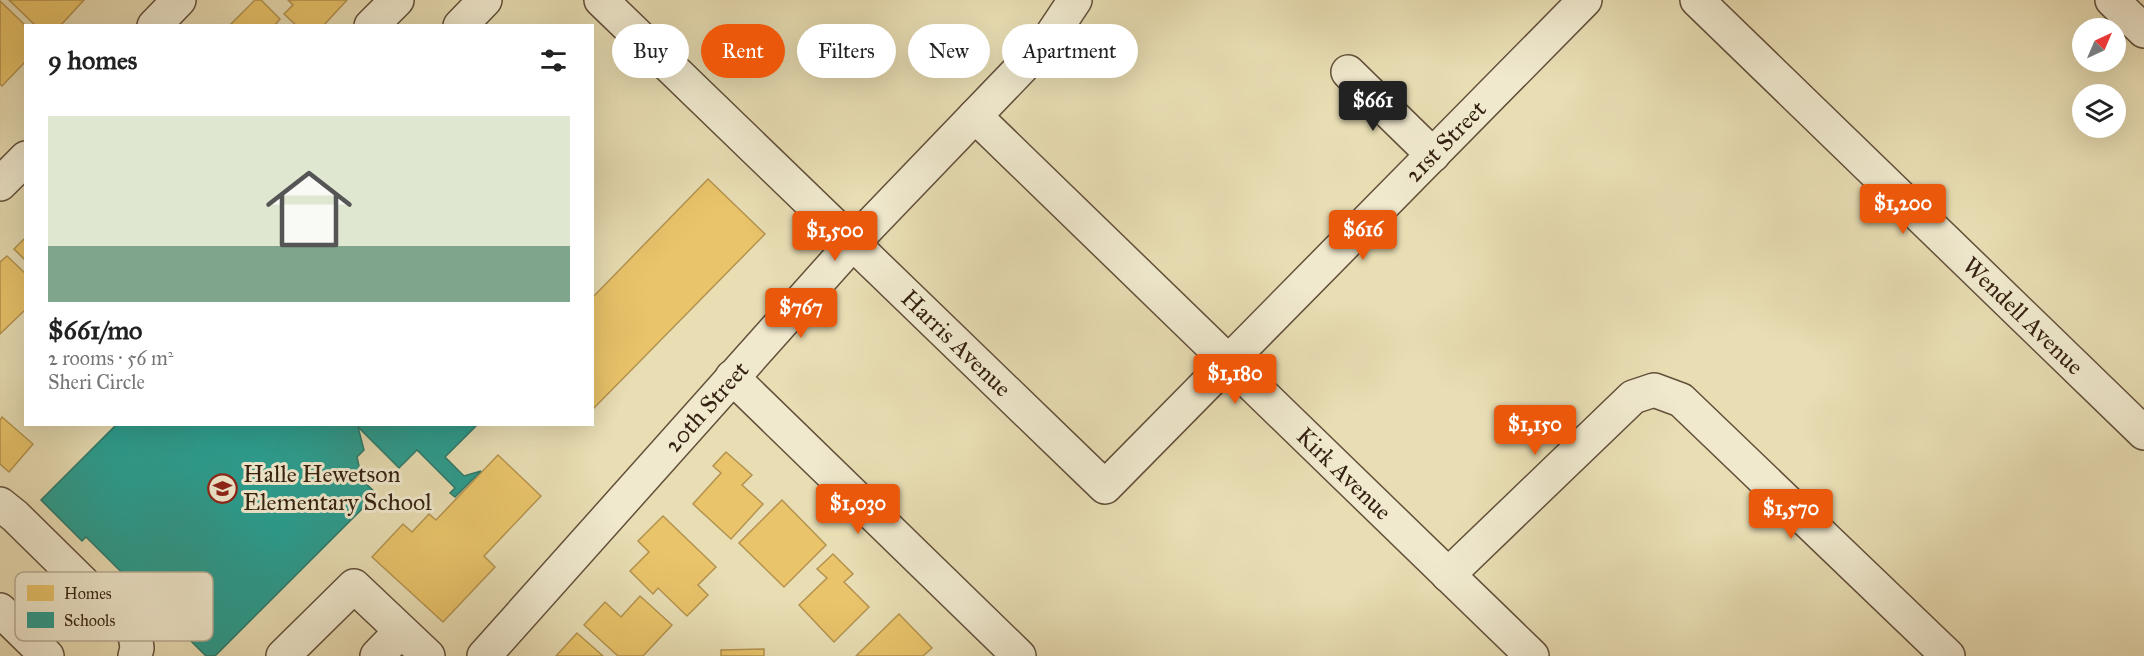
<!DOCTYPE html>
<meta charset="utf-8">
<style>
body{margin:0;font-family:"IM FELL Great Primer",serif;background:#f2f2f2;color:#222;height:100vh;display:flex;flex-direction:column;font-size:22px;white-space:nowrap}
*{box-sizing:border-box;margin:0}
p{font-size:20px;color:#767676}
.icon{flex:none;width:33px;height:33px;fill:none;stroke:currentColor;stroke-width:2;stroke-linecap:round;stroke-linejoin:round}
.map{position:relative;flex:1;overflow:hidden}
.side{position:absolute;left:24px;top:24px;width:570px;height:402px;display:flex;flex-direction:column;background:#fff;border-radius:0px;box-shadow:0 6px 24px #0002}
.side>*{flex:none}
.guide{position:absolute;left:612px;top:24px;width:570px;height:54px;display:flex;gap:12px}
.needle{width:39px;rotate:44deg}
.tools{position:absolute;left:2072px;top:18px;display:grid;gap:12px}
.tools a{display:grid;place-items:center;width:54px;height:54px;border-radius:50%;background:#fff;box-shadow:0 6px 24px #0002;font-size:30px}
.price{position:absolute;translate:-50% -51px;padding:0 14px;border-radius:6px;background:#ea580c;color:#fff;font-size:20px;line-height:39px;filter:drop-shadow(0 2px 3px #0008)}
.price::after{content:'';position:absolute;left:50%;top:36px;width:18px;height:14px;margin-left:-9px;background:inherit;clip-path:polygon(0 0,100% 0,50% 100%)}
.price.current{background:#222;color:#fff}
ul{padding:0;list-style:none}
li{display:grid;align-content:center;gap:12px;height:318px;padding:0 24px}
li+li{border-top:2px solid #e0e0e0}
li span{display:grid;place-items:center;height:186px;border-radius:0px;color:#555}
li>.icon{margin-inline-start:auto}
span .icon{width:108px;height:108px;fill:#fffc;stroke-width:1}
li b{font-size:26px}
h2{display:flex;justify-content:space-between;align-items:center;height:72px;padding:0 24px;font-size:26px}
.pill{padding:0 21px;border-radius:27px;background:#fff;box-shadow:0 6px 24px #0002;font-size:21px;line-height:54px}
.pill.current{background:#ea580c;color:#fff}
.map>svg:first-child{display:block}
.homes{fill:#e9c46a;stroke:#b3934f;stroke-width:1.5}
.schools{fill:#2a9d8f;stroke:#2d7869;stroke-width:1.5}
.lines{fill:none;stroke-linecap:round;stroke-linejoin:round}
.minor-casing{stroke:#62503a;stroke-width:36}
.minor{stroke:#f0e9ce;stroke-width:33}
.labels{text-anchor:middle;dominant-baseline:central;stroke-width:6;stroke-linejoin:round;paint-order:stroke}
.street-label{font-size:24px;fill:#352111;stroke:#f0e9ce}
.poi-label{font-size:24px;fill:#352111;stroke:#f0e9ce;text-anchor:start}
.key{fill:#f0e9ce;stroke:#b8ad95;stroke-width:1.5}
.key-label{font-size:16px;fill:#352111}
</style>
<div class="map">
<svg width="2144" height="656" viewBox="0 0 2144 656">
<rect width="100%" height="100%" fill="#e8ddb3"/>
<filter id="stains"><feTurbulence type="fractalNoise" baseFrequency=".00333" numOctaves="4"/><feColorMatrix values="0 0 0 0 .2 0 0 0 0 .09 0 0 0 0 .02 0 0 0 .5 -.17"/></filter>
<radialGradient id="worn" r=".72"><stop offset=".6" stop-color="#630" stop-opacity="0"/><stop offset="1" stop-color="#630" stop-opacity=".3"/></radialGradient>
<g class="homes">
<path d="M 9,0 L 84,0 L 60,26 L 36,26 Z"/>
<path d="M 255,0 L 261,0 L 280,19 L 274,26 L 229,26 Z"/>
<path d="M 288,0 L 347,0 L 323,26 L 297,26 L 284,14 L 293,5 Z"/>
<path d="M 0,1 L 26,26 L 26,61 L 2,86 L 0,84 Z"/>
<path d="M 708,179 L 765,234 L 594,408 L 592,406 L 592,298 Z"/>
<path d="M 26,237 L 26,261 L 14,249 Z"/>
<path d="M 7,256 L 26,274 L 26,309 L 0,334 L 0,262 Z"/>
<path d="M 2,417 L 33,444 L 9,472 L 0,464 L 0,420 Z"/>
<path d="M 726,452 L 752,475 L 742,485 L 763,504 L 731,539 L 693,504 L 721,473 L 713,466 Z"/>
<path d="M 498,455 L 541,496 L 484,556 L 495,567 L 443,622 L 372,557 L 403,524 L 412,532 L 429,514 L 436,520 Z"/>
<path d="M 782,500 L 826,545 L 784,587 L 739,543 Z"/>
<path d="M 663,516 L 716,567 L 698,585 L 708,595 L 687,616 L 658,588 L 653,594 L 630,571 L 649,552 L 638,541 Z"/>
<path d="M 833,554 L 853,574 L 844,582 L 869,607 L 834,642 L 799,605 L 827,578 L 817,569 Z"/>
<path d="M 640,596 L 672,625 L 643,656 L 618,656 L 584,625 L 605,602 L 621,617 Z"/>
<path d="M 899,614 L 932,648 L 923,656 L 856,656 Z"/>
<path d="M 577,633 L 603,656 L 556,656 Z"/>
<path d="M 764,649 L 764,656 L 721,656 L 721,650 Z"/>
</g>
<path class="schools" d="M 113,424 L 478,424 L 445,457 L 464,476 L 481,471 L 455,497 L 450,493 L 455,488 L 417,450 L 399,468 L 358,427 L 364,450 L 357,457 L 362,480 L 377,494 L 215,656 L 206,656 L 86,537 L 82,541 L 41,500 L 115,426 Z"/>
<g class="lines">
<defs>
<g id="minor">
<path id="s1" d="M 601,0 L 1105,487 L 1585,0"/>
<path id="s2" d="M 1697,0 L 2144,433"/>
<path d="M 2112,0 L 2144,31"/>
<path d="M 154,26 L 179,0"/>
<path d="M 371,26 L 397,0"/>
<path d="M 460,26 L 485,0"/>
<path d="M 1348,72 L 1433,155"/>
<path id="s3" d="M 975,116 L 1532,656"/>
<path d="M 0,184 L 26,158"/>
<path d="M 732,377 L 1019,656"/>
<path d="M 0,504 L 15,516 L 135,634 L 137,648 L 135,656"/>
<path d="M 1448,575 L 1633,397 L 1654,390 L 1681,400 L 1948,656"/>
<path d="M 0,610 L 47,656"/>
<path d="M 283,656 L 354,586 L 428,656"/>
<path d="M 377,656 L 401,631"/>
<path id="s4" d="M 484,656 L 853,243 L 1049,39 L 1075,0"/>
</g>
</defs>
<use href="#minor" class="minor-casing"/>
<use href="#minor" class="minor"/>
</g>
<defs>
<symbol id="school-ring" viewBox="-11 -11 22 22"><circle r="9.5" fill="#f0e9ce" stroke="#8f2418" stroke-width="1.5"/><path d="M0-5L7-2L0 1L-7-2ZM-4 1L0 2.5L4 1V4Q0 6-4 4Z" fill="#8f2418"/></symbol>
</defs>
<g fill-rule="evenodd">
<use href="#school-ring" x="206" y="472" width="33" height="33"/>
</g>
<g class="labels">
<g class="street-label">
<text stroke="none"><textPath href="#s1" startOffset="1186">21st Street</textPath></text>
<text stroke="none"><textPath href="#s2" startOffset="454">Wendell Avenue</textPath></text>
<text stroke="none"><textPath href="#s1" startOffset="494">Harris Avenue</textPath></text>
<text stroke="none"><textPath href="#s4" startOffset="334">20th Street</textPath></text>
<text stroke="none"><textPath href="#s3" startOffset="514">Kirk Avenue</textPath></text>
</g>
<g class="poi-label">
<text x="243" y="474">Halle Hewetson<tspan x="243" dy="28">Elementary School</tspan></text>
</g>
</g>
<rect x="15" y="572" width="198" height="69" rx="9" class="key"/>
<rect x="27" y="585" width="27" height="16" fill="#e9c46a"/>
<rect x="27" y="612" width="27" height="16" fill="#2a9d8f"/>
<g class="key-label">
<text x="64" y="599">Homes</text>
<text x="64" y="626">Schools</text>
</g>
<rect width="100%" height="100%" filter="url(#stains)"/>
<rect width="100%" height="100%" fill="url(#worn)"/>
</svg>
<div class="tools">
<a><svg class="needle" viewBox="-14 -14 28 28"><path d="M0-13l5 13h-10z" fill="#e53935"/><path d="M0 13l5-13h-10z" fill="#767676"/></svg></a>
<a><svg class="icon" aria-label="layers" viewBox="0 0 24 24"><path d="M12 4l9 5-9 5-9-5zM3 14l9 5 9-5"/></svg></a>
</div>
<b class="price current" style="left:1373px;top:132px">$661</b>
<b class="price" style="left:1903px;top:235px">$1,200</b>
<b class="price" style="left:1363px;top:261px">$616</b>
<b class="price" style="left:835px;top:262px">$1,500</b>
<b class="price" style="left:801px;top:339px">$767</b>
<b class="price" style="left:1235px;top:405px">$1,180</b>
<b class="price" style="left:1535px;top:456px">$1,150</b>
<b class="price" style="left:858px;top:535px">$1,030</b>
<b class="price" style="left:1791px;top:540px">$1,570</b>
<div class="guide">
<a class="pill">Buy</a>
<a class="pill current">Rent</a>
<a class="pill">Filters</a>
<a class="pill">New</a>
<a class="pill">Apartment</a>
</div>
<section class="side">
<h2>9 homes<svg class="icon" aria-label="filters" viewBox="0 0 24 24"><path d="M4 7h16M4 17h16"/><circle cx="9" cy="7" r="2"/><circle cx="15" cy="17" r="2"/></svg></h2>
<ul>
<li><span style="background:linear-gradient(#dfe7d0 70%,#7fa58c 0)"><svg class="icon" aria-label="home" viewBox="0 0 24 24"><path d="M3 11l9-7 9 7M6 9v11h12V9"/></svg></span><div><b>$661/mo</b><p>2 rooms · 56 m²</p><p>Sheri Circle</p></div></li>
</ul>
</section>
</div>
